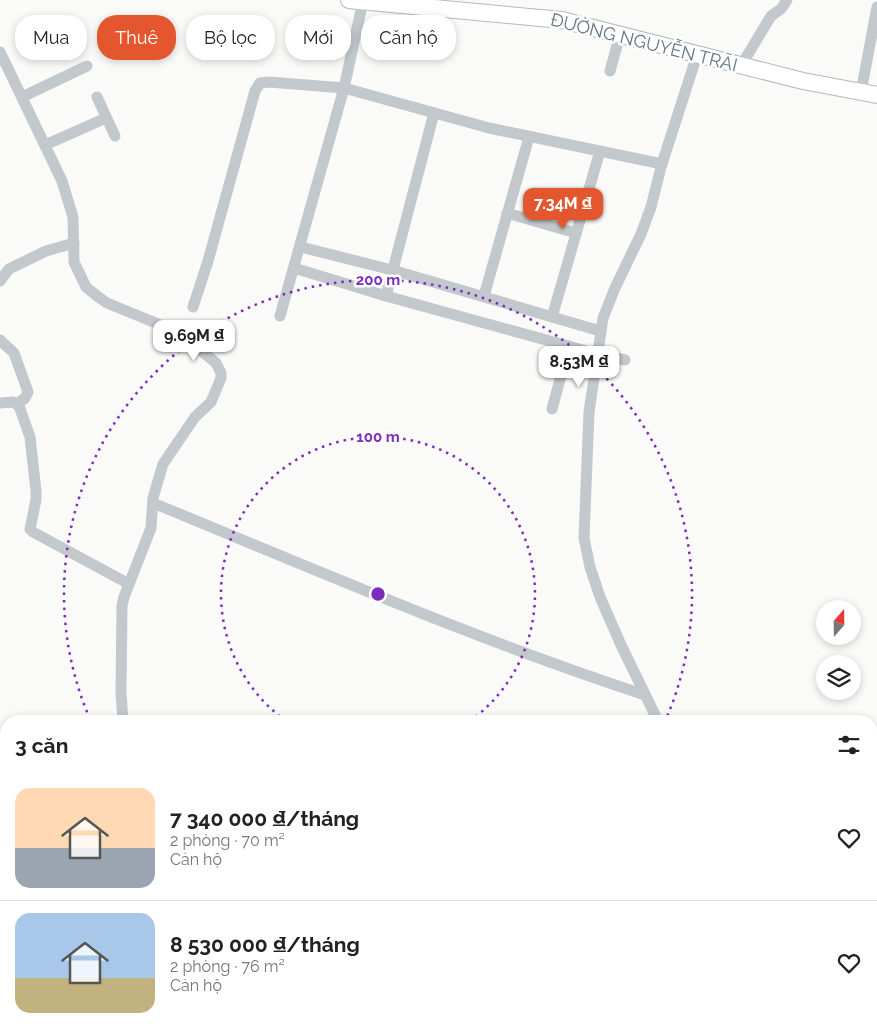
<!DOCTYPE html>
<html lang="vi">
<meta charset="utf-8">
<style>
body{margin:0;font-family:Raleway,sans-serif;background:#f6f6f6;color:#222;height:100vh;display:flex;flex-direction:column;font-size:19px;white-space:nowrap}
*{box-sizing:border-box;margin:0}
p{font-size:16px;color:#767676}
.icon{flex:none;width:28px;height:28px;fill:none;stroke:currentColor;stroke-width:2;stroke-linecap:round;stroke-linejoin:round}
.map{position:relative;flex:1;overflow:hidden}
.side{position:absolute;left:0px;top:715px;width:878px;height:320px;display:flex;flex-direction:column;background:#fff;border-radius:20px 20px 0 0;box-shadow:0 2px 8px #0003}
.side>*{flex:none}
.top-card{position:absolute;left:15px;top:15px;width:500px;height:45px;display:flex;gap:10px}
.needle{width:32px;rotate:20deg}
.controls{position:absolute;left:816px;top:600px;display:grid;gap:10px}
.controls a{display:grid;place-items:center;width:45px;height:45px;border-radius:50%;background:#fff;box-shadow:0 2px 8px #0003;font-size:25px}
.price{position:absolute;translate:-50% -42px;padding:0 11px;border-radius:10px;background:#fff;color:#222;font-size:16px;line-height:32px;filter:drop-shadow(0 1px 2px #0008)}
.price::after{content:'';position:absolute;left:50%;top:30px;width:15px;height:11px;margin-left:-8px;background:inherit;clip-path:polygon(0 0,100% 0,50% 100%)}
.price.on{background:#e4572e;color:#fff}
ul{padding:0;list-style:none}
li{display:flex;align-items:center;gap:15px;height:125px;padding:0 15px}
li+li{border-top:1px solid #e0e0e0}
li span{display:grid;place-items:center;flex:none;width:140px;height:100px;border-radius:15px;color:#555}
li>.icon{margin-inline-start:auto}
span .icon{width:60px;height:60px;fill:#fffc;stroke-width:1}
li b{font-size:21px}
h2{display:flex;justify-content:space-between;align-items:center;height:60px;padding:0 15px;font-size:21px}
.tag{padding:0 18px;border-radius:20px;background:#fff;box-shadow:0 2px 8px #0003;font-size:18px;line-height:45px}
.tag.on{background:#e4572e;color:#fff}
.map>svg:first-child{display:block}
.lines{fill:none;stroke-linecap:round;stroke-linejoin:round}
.highway-casing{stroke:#b4b9bd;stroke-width:18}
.minor{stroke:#c3c8cc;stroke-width:11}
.highway{stroke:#fff;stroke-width:16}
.ring{fill:none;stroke:#7b2cbf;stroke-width:2.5;stroke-dasharray:2.5 5}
.labels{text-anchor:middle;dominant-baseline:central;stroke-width:5;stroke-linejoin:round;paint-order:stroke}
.street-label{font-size:18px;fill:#657683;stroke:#fff}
.centre{fill:#7b2cbf;stroke:#fff;stroke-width:2.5}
.ring-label{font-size:15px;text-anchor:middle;font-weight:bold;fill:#7b2cbf;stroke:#fff;stroke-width:5;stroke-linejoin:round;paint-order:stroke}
</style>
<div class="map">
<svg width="877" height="1035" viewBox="0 0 877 1035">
<rect width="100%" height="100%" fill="#fafaf8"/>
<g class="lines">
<defs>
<path id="highway" d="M 349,0 L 562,20 L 803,81 L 877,95"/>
</defs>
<use href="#highway" class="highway-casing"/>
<g class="minor">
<path d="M 0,52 L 62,181 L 73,217 L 74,262 L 86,287 L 97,296 L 107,303 L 168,328 L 191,342 L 216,363 L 221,373 L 221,378 L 211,402 L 195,417 L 163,464 L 153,498 L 151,528 L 124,597 L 122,606 L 121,692 L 123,721"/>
<path d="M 741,66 L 771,16 L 781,9 L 787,0"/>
<path d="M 610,71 L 620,35"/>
<path d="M 861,92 L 877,7"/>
<path d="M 22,97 L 87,66"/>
<path d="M 97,97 L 115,136"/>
<path d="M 45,145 L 106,118"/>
<path d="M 507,213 L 576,233"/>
<path d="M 301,247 L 392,270 L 600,331"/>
<path d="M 294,268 L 386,296 L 597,354 L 625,360"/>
<path d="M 0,281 L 9,269 L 46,251 L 74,243"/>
<path d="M 386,296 L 434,113"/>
<path d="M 484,296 L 529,137"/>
<path d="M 193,307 L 208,261 L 255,91 L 260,83 L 269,82 L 344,88 L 489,128 L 662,164"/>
<path d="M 280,316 L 344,88 L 363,1"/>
<path d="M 552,317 L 600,151"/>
<path d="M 0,340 L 14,353 L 28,392 L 25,398 L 17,404"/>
<path d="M 0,403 L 13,402 L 19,406 L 30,437 L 36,491 L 36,500 L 30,529 L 33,532 L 129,584"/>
<path d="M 552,409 L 569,346"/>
<path d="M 153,503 C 316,570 477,640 645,695"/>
<path d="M 658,721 L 621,645 L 600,597 L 590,567 L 584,538 L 589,412 L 603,318 L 615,288 L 641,234 L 651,207 L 661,167 L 697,55"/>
<path d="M 871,742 L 877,737"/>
<path d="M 871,947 L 877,948"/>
<path d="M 0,953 L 6,944"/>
<path d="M 207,1029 L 227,1035"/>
<path d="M 603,1029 L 610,1035"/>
<path d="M 281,1035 L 287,1029"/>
<path d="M 701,1035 L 706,1029"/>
</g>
<use href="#highway" class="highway"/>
</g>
<g class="ring">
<path d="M286 721A157 157 0 1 1 470 721"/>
<path d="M90 719A314 314 0 1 1 666 719"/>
</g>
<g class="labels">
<g class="street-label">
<text transform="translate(644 42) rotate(14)">ĐƯỜNG NGUYỄN TRÃI</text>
</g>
</g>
<circle cx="378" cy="594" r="8" class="centre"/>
<g class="ring-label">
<text x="378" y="285">200 m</text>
<text x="378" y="442">100 m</text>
</g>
</svg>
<div class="controls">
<a><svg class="needle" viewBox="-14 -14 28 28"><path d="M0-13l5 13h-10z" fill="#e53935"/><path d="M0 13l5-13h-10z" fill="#767676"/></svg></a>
<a><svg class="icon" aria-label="layers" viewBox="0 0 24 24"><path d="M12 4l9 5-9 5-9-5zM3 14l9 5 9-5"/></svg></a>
</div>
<b class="price on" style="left:563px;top:230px">7.34M ₫</b>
<b class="price" style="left:194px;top:362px">9.69M ₫</b>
<b class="price" style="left:579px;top:388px">8.53M ₫</b>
<div class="top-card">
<a class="tag">Mua</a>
<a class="tag on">Thuê</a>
<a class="tag">Bộ lọc</a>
<a class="tag">Mới</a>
<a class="tag">Căn hộ</a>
</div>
<section class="side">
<h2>3 căn<svg class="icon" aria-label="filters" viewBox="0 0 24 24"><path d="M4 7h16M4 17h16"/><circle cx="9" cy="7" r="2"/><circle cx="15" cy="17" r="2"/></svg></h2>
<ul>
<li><span style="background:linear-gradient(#ffd9b3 60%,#9aa5b1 0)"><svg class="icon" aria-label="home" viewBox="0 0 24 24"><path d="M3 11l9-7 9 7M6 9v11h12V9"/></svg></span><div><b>7 340 000 ₫/tháng</b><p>2 phòng · 70 m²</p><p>Căn hộ</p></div><svg class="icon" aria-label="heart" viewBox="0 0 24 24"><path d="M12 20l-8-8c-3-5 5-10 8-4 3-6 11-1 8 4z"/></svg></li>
<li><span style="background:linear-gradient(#a9c7e8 65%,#c2b280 0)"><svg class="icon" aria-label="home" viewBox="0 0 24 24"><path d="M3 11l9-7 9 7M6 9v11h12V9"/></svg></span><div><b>8 530 000 ₫/tháng</b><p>2 phòng · 76 m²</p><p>Căn hộ</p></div><svg class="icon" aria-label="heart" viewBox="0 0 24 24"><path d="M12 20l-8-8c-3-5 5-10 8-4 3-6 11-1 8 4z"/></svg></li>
</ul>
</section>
</div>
